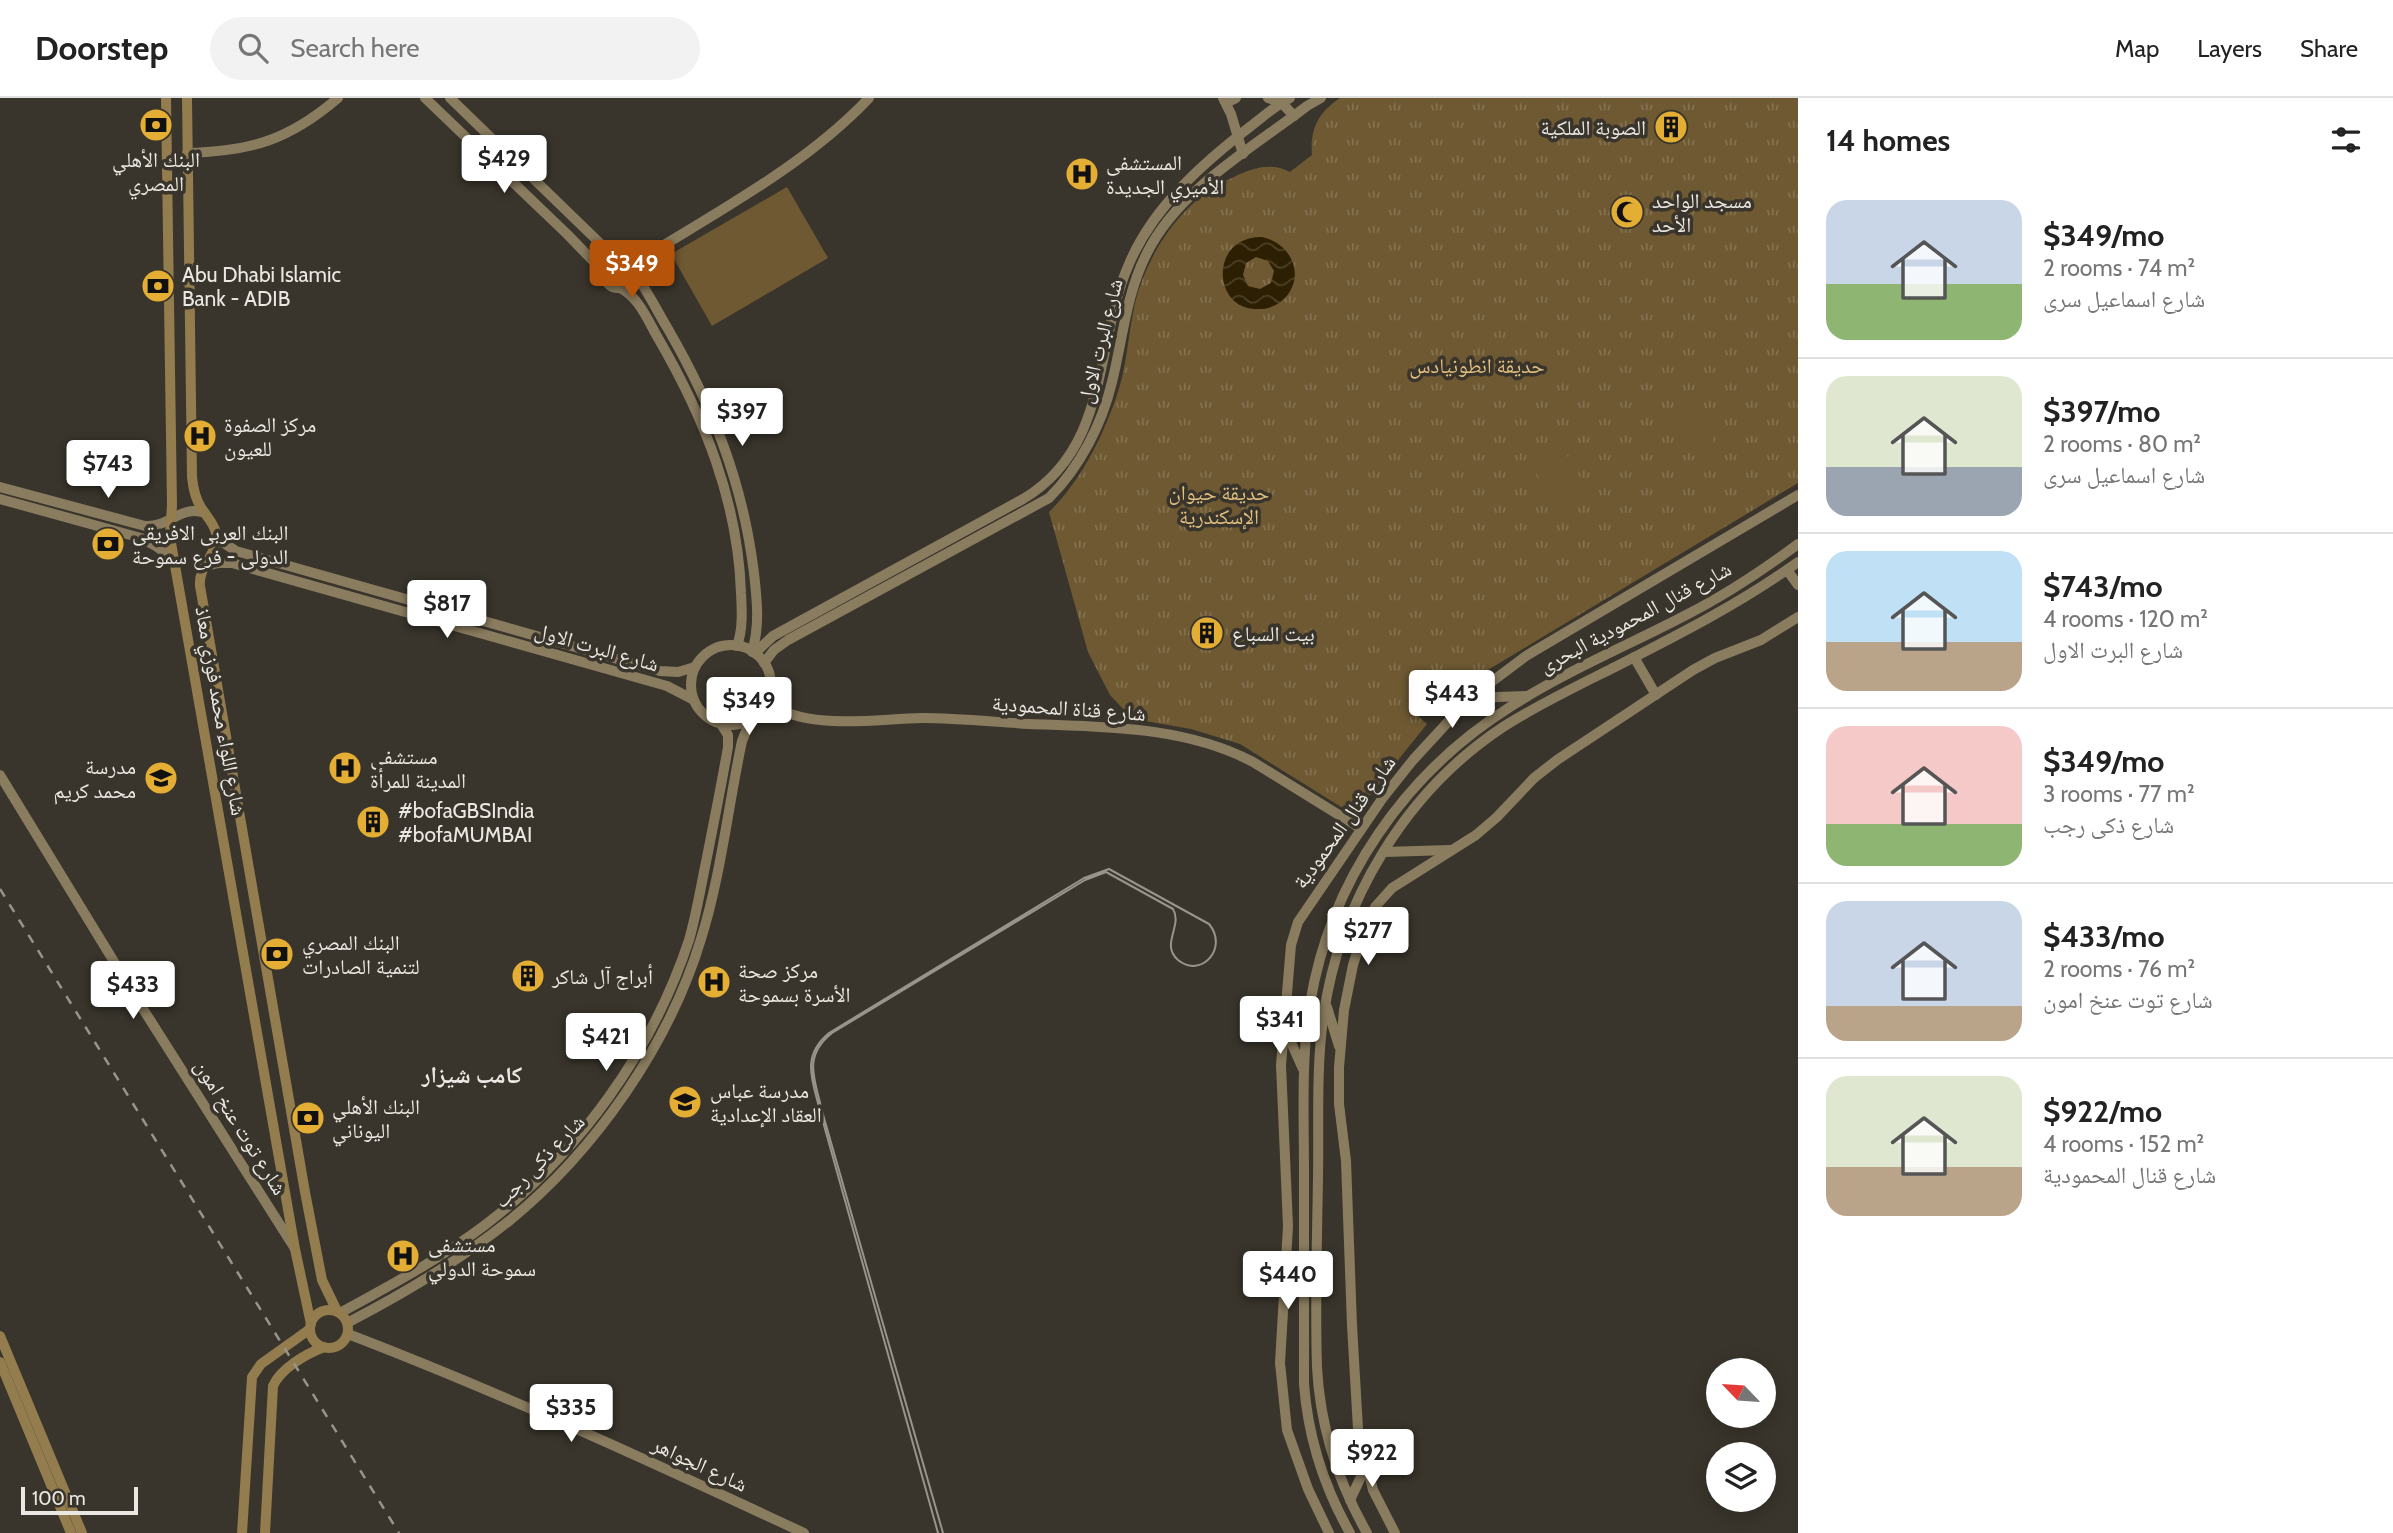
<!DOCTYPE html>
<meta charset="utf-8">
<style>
body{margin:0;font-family:Cabin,"Noto Naskh Arabic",sans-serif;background:#f2f2f2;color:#222;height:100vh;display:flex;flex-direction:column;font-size:26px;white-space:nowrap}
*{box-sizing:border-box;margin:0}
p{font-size:23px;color:#767676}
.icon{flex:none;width:38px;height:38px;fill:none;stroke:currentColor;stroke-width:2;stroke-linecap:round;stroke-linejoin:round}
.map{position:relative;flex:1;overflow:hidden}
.details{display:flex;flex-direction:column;background:#fff;width:595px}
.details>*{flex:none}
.needle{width:46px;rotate:295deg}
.tools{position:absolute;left:1706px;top:1260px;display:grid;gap:14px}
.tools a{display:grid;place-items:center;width:70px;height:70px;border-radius:50%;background:#fff;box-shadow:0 4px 18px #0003;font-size:35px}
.scale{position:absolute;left:21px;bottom:18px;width:117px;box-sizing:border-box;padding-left:7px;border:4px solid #ebe8e3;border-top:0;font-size:19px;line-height:24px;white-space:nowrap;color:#ebe8e3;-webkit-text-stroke:5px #39352c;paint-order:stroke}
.price{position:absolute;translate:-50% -60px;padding:0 16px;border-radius:7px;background:#fff;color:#222;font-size:23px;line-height:46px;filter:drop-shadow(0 2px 4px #0008)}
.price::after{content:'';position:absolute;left:50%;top:42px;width:21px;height:16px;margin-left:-10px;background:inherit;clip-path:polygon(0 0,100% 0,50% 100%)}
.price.active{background:#b45309;color:#fff}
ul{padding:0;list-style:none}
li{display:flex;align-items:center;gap:21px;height:175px;padding:0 28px}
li+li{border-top:2px solid #e0e0e0}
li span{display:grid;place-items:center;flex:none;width:196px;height:140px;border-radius:21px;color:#555}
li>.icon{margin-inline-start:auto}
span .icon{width:84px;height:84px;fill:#fffc;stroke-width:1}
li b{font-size:30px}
h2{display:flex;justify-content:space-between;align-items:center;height:84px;padding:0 28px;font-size:30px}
header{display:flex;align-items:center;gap:42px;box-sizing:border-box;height:98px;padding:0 35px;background:#fff;border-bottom:2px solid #e0e0e0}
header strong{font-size:33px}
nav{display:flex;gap:38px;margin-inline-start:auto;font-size:24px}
.search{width:490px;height:63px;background:#f2f2f2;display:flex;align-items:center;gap:18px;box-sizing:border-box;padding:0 24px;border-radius:38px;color:#767676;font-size:26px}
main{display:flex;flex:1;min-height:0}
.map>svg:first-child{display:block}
.park{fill:url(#park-tufts)}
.pitch{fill:#6e5932}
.water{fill:url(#water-waves);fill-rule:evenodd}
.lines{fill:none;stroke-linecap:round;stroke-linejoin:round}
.secondary{stroke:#8a7c5f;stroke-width:10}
.primary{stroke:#937c4d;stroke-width:10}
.tram{stroke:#97948d;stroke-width:2}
.rail{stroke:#97948d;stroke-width:2.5;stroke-dasharray:9 9;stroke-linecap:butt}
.labels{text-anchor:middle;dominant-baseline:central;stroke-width:7;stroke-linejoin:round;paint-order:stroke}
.poi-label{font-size:21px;fill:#ebe8e3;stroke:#39352c;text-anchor:start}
.street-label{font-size:21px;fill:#ebe8e3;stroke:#39352c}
.park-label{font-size:21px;fill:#e3c07f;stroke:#39352c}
.neighbourhood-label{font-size:23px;font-weight:bold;fill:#ebe8e3;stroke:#39352c}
</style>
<header>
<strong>Doorstep</strong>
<div class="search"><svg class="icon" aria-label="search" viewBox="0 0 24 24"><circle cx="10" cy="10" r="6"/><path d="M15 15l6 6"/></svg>Search here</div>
<nav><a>Map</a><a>Layers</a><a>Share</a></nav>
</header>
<main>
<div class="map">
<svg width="1798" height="1435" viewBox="0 0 1798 1435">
<defs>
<pattern id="park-tufts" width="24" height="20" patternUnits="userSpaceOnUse" patternTransform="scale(1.75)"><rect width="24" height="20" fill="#6e5932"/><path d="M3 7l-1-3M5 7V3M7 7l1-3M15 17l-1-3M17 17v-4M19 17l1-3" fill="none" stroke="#837150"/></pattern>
<pattern id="water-waves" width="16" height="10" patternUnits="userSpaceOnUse" patternTransform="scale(1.75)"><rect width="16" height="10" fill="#2d1f01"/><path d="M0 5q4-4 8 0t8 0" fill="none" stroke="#4c4026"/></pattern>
</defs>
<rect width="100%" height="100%" fill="#39352c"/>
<path class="park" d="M 1340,0 L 1798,0 L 1798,385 L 1458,590 L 1443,578 L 1414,614 L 1427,626 L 1354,717 L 1240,646 L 1191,631 L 1134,621 L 1126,614 L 1110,597 L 1088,554 L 1049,414 C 1080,384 1102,340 1116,300 C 1127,269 1128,236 1135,205 C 1148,153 1184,100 1234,79 C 1252,70 1271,64 1290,74 L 1312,57 C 1310,30 1318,15 1340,0 Z"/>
<g class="pitch">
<path d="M 787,89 L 828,160 L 712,228 L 671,156 Z"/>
<path d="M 1691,302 L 1715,347 L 1693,358 L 1669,314 Z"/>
<path d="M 1556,340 L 1585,387 L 1555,405 L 1526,359 Z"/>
</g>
<path class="water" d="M 1262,139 C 1291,145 1306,177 1285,200 C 1278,207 1269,211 1260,211 C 1212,215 1208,138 1262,139 ZM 1256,159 L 1268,163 L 1274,173 L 1271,185 L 1260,191 L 1248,188 L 1243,177 L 1246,165 Z"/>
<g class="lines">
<g class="secondary">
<path d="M 425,0 L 567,136 L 597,167 L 604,177"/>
<path d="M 450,0 L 607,152 L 620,162"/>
<path d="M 1223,0 L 1231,16 L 1243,56"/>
<path d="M 1268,0 L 1281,4 L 1294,18"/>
<path d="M 1226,5 L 1236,0"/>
<path d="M 187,55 C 252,53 289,42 338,0"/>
<circle cx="618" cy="176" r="14"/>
<path d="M 630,168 C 711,117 804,69 869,0"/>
<path d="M 632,172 C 646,190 656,211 668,231 C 713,309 743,385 754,475 C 757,502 760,528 752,554"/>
<path d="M 620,190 C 639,199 648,223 658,240 C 704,319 738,403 741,495 C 742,513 743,531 737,548"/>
<path d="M 0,389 L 145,428 C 169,430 181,406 205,415"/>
<path d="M 0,401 L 141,440 L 156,448 L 176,463"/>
<path d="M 216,440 L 236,453 L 660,573 L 678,574 L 695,569"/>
<path d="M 204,468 L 218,465 L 232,465 L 667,588 L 694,602"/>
<path d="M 1787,472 L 1798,487"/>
<circle cx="731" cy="587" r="40"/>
<path d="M 755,555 L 773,538 L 1023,401 C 1111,349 1094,245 1129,166 C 1153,109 1203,65 1251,28 C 1264,18 1276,7 1290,0"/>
<path d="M 1634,559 L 1656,597"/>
<path d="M 764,565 L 774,552 L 788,542 L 1049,400 C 1080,369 1102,326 1112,284 C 1123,240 1126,196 1147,155 C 1178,92 1252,50 1307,8 L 1321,0"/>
<path d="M 1470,600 L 1527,598"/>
<path d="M 766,605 C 812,633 870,621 922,620 C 958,620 994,624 1029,626 C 1104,629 1185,628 1253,664 L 1360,730"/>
<path d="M 0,677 L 138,903 L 294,1149"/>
<path d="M 1384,754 L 1450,752"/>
<path d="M 1327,909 L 1339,948"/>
<path d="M 1285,931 L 1303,971"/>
<path d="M 340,1215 C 389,1188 440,1161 485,1127 C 579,1055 652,954 689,842 C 696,818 700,793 705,769 C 713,729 721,689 728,649 L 728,637 L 721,626"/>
<path d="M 347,1225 C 403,1196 459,1163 509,1123 C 595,1053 669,947 701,841 C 721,777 728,709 742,643 L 751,621"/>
<path d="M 348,1236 C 502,1295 654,1365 804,1435"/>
<path d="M 1350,1402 L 1366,1368"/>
<path d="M 1329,1435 L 1308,1391 L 1287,1332 L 1280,1265 L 1288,1128 L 1281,967 L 1291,847 L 1298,824 L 1382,701 L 1413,662 L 1470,600 L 1526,558 L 1798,397"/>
<path d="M 1350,1435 C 1324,1389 1308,1339 1304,1286 C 1304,1215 1304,1145 1304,1074 C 1304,1018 1301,961 1310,906 C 1330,783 1405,675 1510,609 C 1566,573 1629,547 1688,516 C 1727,496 1763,472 1798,446"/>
<path d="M 1367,1435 C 1338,1384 1320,1328 1317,1269 C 1315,1206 1317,1143 1318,1079 C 1319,1027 1316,973 1323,921 C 1339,804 1405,694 1503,629 C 1539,606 1577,588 1615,569 C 1678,537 1741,505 1798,464"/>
<path d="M 1395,1435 L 1373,1392 L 1358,1331 L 1352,1227 L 1346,1063 L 1339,1006 L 1339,969 L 1344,912 L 1353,867 L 1363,835 L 1375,809 L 1392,790 L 1476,737 L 1497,719 L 1534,680 L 1557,662 L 1693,572 L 1715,560 L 1761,542 L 1798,519"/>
</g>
<g class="primary">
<path d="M 166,0 L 172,407 L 170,439 L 295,1151 L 311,1226"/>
<path d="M 187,0 L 192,379 C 193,390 195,401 202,411 C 207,419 214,425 216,435 C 219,456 198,467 200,488 L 305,1094 L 322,1182 L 337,1213"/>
<circle cx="329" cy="1231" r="19"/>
<path d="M 0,1238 L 82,1435"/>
<path d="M 0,1264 L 71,1435"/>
<path d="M 242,1435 L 252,1279 L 261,1266 L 310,1231"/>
<path d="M 265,1435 L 273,1288 C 281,1270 306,1256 324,1249"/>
</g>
<path class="tram" d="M 938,1435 L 820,1013 C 813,983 800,959 829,935 L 1084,780 L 1109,771 L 1209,826 C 1229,850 1201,881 1178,862 C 1160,846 1183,828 1173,811 L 1106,774 L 1085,782 L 832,935 C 802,959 815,981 822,1013 L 943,1435"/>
<path class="rail" d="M 0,791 L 399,1435"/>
</g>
<defs>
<symbol id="bank-disc" viewBox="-11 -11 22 22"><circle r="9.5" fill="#e4ae35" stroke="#39352c"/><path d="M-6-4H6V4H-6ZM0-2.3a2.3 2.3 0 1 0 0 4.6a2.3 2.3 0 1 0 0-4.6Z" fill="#111"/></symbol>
<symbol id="building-disc" viewBox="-11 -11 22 22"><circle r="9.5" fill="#e4ae35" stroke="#39352c"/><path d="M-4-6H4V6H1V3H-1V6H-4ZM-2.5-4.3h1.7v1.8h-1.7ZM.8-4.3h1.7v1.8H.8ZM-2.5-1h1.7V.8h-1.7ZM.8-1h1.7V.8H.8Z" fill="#111"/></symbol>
<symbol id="hospital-disc" viewBox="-11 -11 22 22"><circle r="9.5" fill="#e4ae35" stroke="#39352c"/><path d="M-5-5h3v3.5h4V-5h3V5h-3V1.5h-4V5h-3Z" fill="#111"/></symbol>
<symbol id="mosque-disc" viewBox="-11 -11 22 22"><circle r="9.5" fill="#e4ae35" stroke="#39352c"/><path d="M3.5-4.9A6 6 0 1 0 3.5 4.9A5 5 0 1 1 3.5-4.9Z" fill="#111"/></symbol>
<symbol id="school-disc" viewBox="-11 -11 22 22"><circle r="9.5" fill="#e4ae35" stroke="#39352c"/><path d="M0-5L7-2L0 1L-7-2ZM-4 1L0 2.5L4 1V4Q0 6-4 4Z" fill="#111"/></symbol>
</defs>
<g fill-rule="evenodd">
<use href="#bank-disc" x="137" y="8" width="38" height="38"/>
<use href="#building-disc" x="1652" y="10" width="38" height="38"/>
<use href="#hospital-disc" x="1063" y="57" width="38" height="38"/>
<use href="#mosque-disc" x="1608" y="95" width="38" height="38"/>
<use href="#bank-disc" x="139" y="169" width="38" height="38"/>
<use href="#hospital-disc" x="181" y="319" width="38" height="38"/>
<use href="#bank-disc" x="89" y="427" width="38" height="38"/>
<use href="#building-disc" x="1188" y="516" width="38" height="38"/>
<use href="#hospital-disc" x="326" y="651" width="38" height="38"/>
<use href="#school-disc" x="142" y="661" width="38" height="38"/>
<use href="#building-disc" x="354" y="705" width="38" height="38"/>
<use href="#bank-disc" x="258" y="837" width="38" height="38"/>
<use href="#building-disc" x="509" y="859" width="38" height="38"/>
<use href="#hospital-disc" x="695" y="865" width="38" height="38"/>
<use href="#school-disc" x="666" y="985" width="38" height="38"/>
<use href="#bank-disc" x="289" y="1001" width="38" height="38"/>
<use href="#hospital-disc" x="384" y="1139" width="38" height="38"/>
</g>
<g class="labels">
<g class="poi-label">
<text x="1646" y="29" text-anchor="end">الصوبة الملكية</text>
<text x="156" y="61" text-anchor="middle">البنك الأهلي<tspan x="156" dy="24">المصري</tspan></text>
<text x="1106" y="64">المستشفى<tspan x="1106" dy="24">الأميري الجديدة</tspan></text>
<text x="1652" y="102">مسجد الواحد<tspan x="1652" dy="24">الأحد</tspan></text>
<text x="182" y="176">Abu Dhabi Islamic<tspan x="182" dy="24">Bank - ADIB</tspan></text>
<text x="224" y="326">مركز الصفوة<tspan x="224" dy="24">للعيون</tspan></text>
<text x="132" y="434">البنك العربى الافريقى<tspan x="132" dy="24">الدولى - فرع سموحة</tspan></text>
<text x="1232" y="535">بيت السباع</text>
<text x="370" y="658">مستشفى<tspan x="370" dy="24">المدينة للمرأة</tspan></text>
<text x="136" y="668" text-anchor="end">مدرسة<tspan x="136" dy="24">محمد كريم</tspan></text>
<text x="398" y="712">#bofaGBSIndia<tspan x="398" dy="24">#bofaMUMBAI</tspan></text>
<text x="302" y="844">البنك المصري<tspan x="302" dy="24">لتنمية الصادرات</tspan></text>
<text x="738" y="872">مركز صحة<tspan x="738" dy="24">الأسرة بسموحة</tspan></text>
<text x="552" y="878">أبراج آل شاكر</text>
<text x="710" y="992">مدرسة عباس<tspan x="710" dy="24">العقاد الإعدادية</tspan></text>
<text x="332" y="1008">البنك الأهلي<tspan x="332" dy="24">اليوناني</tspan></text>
<text x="428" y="1146">مستشفى<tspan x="428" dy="24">سموحة الدولي</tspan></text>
</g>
<g class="street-label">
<text transform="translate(1100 243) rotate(-76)">شارع البرت الاول</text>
<text transform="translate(1635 519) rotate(-28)">شارع قنال المحمودية البحرى</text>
<text transform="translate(597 549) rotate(16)">شارع البرت الاول</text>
<text transform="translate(1069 610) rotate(4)">شارع قناة المحمودية</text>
<text transform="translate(221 613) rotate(80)">شارع اللواء محمد فوزي معاذ</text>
<text transform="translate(1344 724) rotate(-54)">شارع قنال المحمودية</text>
<text transform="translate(241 1029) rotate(58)">شارع توت عنخ امون</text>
<text transform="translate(539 1063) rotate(-46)">شارع ذكى رجب</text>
<text transform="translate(700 1366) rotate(25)">شارع الجواهر</text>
</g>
<g class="park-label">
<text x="1477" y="267">حديقة انطونيادس</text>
<text x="1219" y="394">حديقة حيوان<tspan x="1219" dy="24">الإسكندرية</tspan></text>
</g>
<g class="neighbourhood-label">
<text x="472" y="977">كامب شيزار</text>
</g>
</g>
</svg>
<div class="tools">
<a><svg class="needle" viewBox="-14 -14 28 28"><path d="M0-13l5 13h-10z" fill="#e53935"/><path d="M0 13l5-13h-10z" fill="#767676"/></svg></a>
<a><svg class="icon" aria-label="layers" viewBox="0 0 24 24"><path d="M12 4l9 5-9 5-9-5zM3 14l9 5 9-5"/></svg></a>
</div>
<div class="scale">100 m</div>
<b class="price" style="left:504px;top:97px">$429</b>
<b class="price active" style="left:632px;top:202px">$349</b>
<b class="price" style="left:742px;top:350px">$397</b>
<b class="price" style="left:108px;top:402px">$743</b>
<b class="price" style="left:447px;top:542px">$817</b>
<b class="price" style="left:1452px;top:632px">$443</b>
<b class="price" style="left:749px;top:639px">$349</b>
<b class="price" style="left:1368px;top:869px">$277</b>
<b class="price" style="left:133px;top:923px">$433</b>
<b class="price" style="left:1280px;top:958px">$341</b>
<b class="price" style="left:606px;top:975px">$421</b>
<b class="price" style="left:1288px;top:1213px">$440</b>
<b class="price" style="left:571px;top:1346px">$335</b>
<b class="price" style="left:1372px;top:1391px">$922</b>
</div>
<section class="details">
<h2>14 homes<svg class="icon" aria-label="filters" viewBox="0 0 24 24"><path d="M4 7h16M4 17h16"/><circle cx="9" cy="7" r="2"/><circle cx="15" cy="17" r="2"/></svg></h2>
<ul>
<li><span style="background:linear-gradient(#c9d6e8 60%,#8fb573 0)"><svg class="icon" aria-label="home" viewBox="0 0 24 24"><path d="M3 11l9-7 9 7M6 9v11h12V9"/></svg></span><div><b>$349/mo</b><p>2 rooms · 74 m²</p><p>شارع اسماعيل سرى</p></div></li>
<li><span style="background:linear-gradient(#dfe7d0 65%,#9aa5b1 0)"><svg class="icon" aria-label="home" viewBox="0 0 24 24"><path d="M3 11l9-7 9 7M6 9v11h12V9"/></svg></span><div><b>$397/mo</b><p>2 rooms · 80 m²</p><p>شارع اسماعيل سرى</p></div></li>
<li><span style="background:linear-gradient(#bfe0f5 65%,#b9a48a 0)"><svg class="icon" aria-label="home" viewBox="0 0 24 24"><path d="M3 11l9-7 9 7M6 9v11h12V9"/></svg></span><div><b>$743/mo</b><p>4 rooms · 120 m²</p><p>شارع البرت الاول</p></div></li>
<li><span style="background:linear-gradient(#f6c9c9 70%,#8fb573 0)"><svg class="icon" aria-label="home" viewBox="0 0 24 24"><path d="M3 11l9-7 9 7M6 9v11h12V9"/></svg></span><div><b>$349/mo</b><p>3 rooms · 77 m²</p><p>شارع ذكى رجب</p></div></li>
<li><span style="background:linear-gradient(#c9d6e8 75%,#b9a48a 0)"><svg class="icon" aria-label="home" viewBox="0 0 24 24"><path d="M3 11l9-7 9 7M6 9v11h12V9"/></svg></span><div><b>$433/mo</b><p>2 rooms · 76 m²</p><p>شارع توت عنخ امون</p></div></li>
<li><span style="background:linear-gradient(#dfe7d0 65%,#b9a48a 0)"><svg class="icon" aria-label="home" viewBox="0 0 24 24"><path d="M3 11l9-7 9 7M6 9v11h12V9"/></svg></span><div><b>$922/mo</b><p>4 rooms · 152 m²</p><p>شارع قنال المحمودية</p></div></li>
</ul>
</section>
</main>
